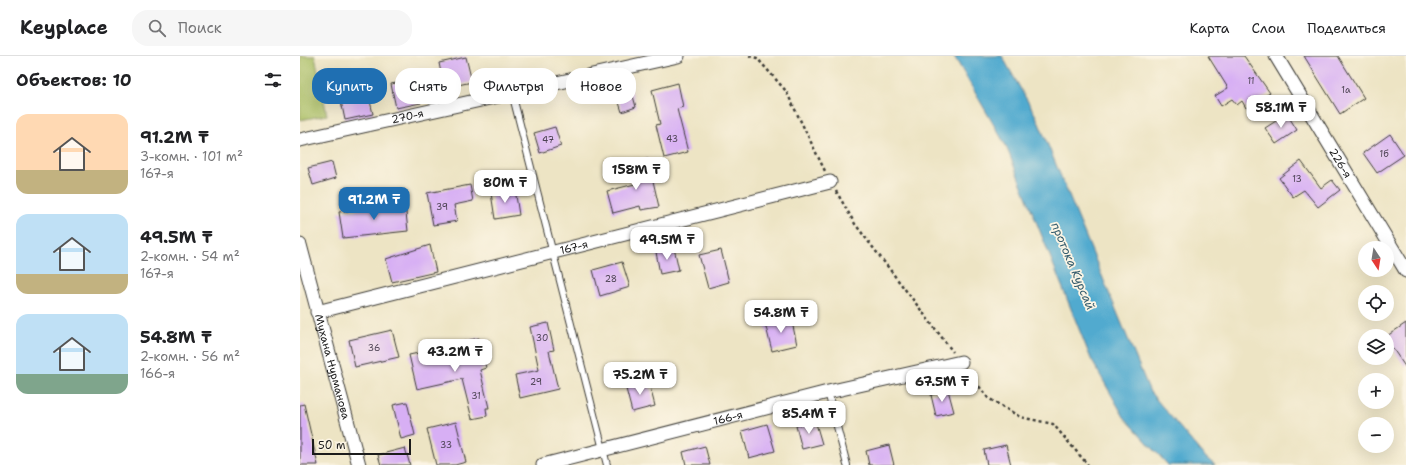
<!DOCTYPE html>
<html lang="ru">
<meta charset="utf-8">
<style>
body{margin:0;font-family:"Shantell Sans",sans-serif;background:#f6f6f6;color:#202124;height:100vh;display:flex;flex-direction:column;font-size:15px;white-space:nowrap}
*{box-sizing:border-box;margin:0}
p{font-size:13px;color:#757577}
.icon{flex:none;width:22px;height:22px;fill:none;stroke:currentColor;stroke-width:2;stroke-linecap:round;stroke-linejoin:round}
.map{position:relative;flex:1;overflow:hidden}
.panel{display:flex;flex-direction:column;background:#fff;width:300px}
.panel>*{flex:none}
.hud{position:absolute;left:12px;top:12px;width:380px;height:36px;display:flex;gap:8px}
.needle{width:26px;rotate:168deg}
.controls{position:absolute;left:1058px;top:185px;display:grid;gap:8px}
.controls a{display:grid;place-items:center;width:36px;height:36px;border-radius:50%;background:#fff;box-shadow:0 4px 16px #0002;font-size:20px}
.scale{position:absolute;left:12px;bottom:10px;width:99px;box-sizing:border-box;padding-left:4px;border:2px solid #1c1c1c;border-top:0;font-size:11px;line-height:14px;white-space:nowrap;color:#1c1c1c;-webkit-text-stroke:3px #fcf5e5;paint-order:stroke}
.price{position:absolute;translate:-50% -34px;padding:0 9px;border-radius:8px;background:#fff;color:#222;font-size:13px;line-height:26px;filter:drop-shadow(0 1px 2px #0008)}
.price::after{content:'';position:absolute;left:50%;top:24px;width:12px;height:9px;margin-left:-6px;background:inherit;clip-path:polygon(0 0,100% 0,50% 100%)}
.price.selected{background:#1f6fb2;color:#fff}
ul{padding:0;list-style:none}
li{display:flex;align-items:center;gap:12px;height:100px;padding:0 16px}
li span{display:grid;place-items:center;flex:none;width:112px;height:80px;border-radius:12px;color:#555}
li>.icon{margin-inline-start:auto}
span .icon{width:48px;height:48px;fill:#fffc;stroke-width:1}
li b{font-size:17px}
h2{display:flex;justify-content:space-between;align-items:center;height:48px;padding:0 16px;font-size:17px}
.chip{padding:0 14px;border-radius:16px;background:#fff;box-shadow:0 4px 16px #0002;font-size:14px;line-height:36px}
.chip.selected{background:#1f6fb2;color:#fff}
header{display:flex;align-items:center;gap:24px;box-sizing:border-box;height:56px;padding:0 20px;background:#fff;border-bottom:1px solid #e0e0e0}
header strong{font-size:19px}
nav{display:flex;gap:22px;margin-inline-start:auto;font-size:14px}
.search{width:280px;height:36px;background:#f6f6f6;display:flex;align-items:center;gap:10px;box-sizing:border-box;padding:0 14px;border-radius:16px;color:#757577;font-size:15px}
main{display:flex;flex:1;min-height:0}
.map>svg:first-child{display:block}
.green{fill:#a8bd62;stroke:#626c3f}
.water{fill:#51aacf;stroke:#366376}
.building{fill:#d7aff4}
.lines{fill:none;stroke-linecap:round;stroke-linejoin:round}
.service-casing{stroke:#3b3a35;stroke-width:8}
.minor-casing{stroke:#3b3a35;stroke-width:15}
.path{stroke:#3b3a35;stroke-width:2.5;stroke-dasharray:3 3;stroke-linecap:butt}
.service{stroke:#fff;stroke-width:6}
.minor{stroke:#fff;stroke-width:13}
.labels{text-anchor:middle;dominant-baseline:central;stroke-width:3.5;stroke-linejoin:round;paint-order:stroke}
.number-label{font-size:9px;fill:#4b4152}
.street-label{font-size:11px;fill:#1c1c1c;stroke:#fcf5e5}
.water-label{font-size:12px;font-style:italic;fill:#345c6d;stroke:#fcf5e5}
</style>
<header>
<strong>Keyplace</strong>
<div class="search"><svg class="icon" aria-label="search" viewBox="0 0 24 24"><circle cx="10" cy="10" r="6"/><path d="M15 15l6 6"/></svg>Поиск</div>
<nav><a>Карта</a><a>Слои</a><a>Поделиться</a></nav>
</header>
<main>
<section class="panel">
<h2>Объектов: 10<svg class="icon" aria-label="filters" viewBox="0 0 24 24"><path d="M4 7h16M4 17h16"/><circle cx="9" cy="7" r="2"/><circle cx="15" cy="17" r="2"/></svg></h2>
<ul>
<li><span style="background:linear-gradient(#ffd9b3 70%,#c2b280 0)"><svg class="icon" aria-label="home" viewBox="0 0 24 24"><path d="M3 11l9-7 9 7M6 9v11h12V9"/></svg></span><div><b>91.2M ₸</b><p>3-комн. · 101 m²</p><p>167-я</p></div></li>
<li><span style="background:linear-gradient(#bfe0f5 75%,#c2b280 0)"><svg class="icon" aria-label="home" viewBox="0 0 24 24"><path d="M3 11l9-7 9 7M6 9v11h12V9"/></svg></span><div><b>49.5M ₸</b><p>2-комн. · 54 m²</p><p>167-я</p></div></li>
<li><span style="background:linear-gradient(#bfe0f5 75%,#7fa58c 0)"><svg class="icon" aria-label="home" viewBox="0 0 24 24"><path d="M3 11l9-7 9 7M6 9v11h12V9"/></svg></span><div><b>54.8M ₸</b><p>2-комн. · 56 m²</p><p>166-я</p></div></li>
</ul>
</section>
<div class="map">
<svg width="1106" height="409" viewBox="0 0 1106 409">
<rect width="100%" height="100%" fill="#fcf5e5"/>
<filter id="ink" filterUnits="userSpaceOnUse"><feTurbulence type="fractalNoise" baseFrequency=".025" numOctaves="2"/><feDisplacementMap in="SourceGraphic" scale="8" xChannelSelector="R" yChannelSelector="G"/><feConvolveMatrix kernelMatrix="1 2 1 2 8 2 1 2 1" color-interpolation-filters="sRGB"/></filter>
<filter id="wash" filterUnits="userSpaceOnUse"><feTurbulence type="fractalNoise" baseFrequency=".012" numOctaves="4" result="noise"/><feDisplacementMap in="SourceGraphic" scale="16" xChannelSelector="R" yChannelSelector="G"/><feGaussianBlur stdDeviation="0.9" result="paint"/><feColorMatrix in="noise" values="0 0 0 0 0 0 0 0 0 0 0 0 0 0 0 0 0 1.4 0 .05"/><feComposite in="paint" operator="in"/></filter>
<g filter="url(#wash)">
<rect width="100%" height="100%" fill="#ede4c4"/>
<path class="green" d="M 0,0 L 15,0 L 27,59 L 0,64 Z"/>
<path class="water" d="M 654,0 L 702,0 L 736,60 L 850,336 L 904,400 L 915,409 L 868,409 L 824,361 L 791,303 L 706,90 Z"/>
<g id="blocks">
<g class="building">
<path d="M 908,0 L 944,0 L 970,37 L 946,52 L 942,45 L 937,49 L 932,43 L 921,50 L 915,40 L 928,32 Z"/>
<path d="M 1004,0 L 1038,0 L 1064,42 L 1040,58 Z"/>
<path d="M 166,1 L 172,26 L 144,32 L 139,7 Z"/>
<path d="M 116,23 L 121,47 L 96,52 L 91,28 Z"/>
<path d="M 378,27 L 383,51 L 377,53 L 388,96 L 364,102 L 356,69 L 360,68 L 352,34 Z"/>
<path d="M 67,32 L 73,58 L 45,64 L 41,45 L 46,44 L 45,37 Z"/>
<path d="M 331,33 L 336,51 L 322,56 L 316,37 Z"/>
<path d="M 987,58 L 997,74 L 976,88 L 965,72 Z"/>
<path d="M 255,71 L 261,90 L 240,97 L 234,77 Z"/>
<path d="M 1090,78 L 1104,99 L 1077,117 L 1063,97 Z"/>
<path d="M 348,103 L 359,151 L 341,154 L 340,150 L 313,157 L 307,135 L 335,128 L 331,106 Z"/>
<path d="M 1001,105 L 1021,132 L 1032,124 L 1040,134 L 1018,151 L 1004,134 L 993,141 L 979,122 Z"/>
<path d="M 32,106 L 36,122 L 13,129 L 8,112 Z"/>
<path d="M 170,129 L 173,145 L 154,149 L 157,165 L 133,169 L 127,137 Z"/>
<path d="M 215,133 L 219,159 L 195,163 L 191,137 Z"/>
<path d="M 105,148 L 108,175 L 43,182 L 39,156 Z"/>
<path d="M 130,189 L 136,216 L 92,226 L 86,203 Z"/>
<path d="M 374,192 L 379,214 L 360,218 L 356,196 Z"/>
<path d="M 421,194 L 429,226 L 408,232 L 399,199 Z"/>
<path d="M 322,206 L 330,231 L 300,240 L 293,214 Z"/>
<path d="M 491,261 L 497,289 L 472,295 L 465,267 Z"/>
<path d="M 248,267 L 254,294 L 249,295 L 258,333 L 220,342 L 215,319 L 239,314 L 230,271 Z"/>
<path d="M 1106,267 L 1106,312 L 1087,284 L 1087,280 Z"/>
<path d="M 92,274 L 99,301 L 55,311 L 49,284 Z"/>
<path d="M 179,282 L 186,312 L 180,314 L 189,352 L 186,352 L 187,360 L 172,363 L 162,323 L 117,333 L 109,299 L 133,294 L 134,302 L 160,297 L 158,287 Z"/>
<path d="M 348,323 L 355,350 L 332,356 L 325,329 Z"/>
<path d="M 648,334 L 654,356 L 636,360 L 631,339 Z"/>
<path d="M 107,346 L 115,379 L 101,383 L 93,349 Z"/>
<path d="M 4,348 L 18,409 L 0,409 L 0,349 Z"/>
<path d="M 515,364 L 522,388 L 502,393 L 496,370 Z"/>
<path d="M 156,366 L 166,406 L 155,409 L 136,409 L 127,373 Z"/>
<path d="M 467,368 L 475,395 L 449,402 L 442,375 Z"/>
<path d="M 589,389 L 594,409 L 569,409 L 566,395 Z"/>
<path d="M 706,389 L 711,409 L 687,409 L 684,394 Z"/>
<path d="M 405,390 L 410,409 L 386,409 L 383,396 Z"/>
<path d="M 105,392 L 110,409 L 81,409 L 78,399 Z"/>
</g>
</g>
</g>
<g filter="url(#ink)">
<use href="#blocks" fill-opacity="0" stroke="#3b3a35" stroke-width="1"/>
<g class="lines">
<defs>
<g id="service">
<path d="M 212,37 L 307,409"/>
<path d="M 528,336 L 547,409"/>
</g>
<g id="minor">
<path id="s1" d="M 976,0 L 1106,215"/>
<path id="s2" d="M 0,84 L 378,0"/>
<path id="s3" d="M 0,189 L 59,409"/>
<path id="s4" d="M 17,256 L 530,126"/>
<path id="s5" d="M 243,409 L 528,336 L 661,306"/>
</g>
</defs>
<use href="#service" class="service-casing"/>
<use href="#minor" class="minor-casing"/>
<g class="path">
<path d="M 449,0 L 457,2 L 486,35 L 525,115"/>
<path d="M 536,135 L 555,168 L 653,296"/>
<path d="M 668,316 L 688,342 L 720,361 L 753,368 L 788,409"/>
</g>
<use href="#service" class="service"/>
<use href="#minor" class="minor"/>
</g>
</g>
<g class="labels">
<g class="number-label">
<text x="951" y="25">11</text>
<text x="1046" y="34">1а</text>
<text x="372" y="83">43</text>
<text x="248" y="84">47</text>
<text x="1084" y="98">1б</text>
<text x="997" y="123">13</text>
<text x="142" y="151">39</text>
<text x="311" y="223">28</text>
<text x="242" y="282">30</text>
<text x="74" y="292">36</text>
<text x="236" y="326">29</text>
<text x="176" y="340">31</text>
<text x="146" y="389">33</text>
</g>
<g class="street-label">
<text stroke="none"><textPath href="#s2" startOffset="110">270-я</textPath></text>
<text stroke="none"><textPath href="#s1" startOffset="125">226-я</textPath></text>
<text stroke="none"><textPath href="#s4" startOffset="265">167-я</textPath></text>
<text stroke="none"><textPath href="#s3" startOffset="126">Мухана Нурманова</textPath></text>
<text stroke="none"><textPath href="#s5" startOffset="191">166-я</textPath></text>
</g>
<g class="water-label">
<text transform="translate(773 210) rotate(67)">протока Курсай</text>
</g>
</g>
</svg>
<div class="controls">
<a><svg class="needle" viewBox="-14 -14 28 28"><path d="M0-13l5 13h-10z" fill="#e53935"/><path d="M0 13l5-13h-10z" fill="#757577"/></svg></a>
<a><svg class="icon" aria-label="locate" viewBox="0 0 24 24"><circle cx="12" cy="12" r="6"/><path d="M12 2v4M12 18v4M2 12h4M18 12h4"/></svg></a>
<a><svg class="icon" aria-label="layers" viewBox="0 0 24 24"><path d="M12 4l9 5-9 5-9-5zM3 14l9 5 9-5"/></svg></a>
<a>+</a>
<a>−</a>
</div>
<div class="scale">50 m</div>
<b class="price" style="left:981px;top:73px">58.1M ₸</b>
<b class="price" style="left:336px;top:135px">158M ₸</b>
<b class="price" style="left:205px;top:148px">80M ₸</b>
<b class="price selected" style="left:74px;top:165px">91.2M ₸</b>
<b class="price" style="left:367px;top:205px">49.5M ₸</b>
<b class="price" style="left:481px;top:278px">54.8M ₸</b>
<b class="price" style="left:155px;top:317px">43.2M ₸</b>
<b class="price" style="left:340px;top:340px">75.2M ₸</b>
<b class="price" style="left:642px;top:347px">67.5M ₸</b>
<b class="price" style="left:509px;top:379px">85.4M ₸</b>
<div class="hud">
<a class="chip selected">Купить</a>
<a class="chip">Снять</a>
<a class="chip">Фильтры</a>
<a class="chip">Новое</a>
</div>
</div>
</main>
